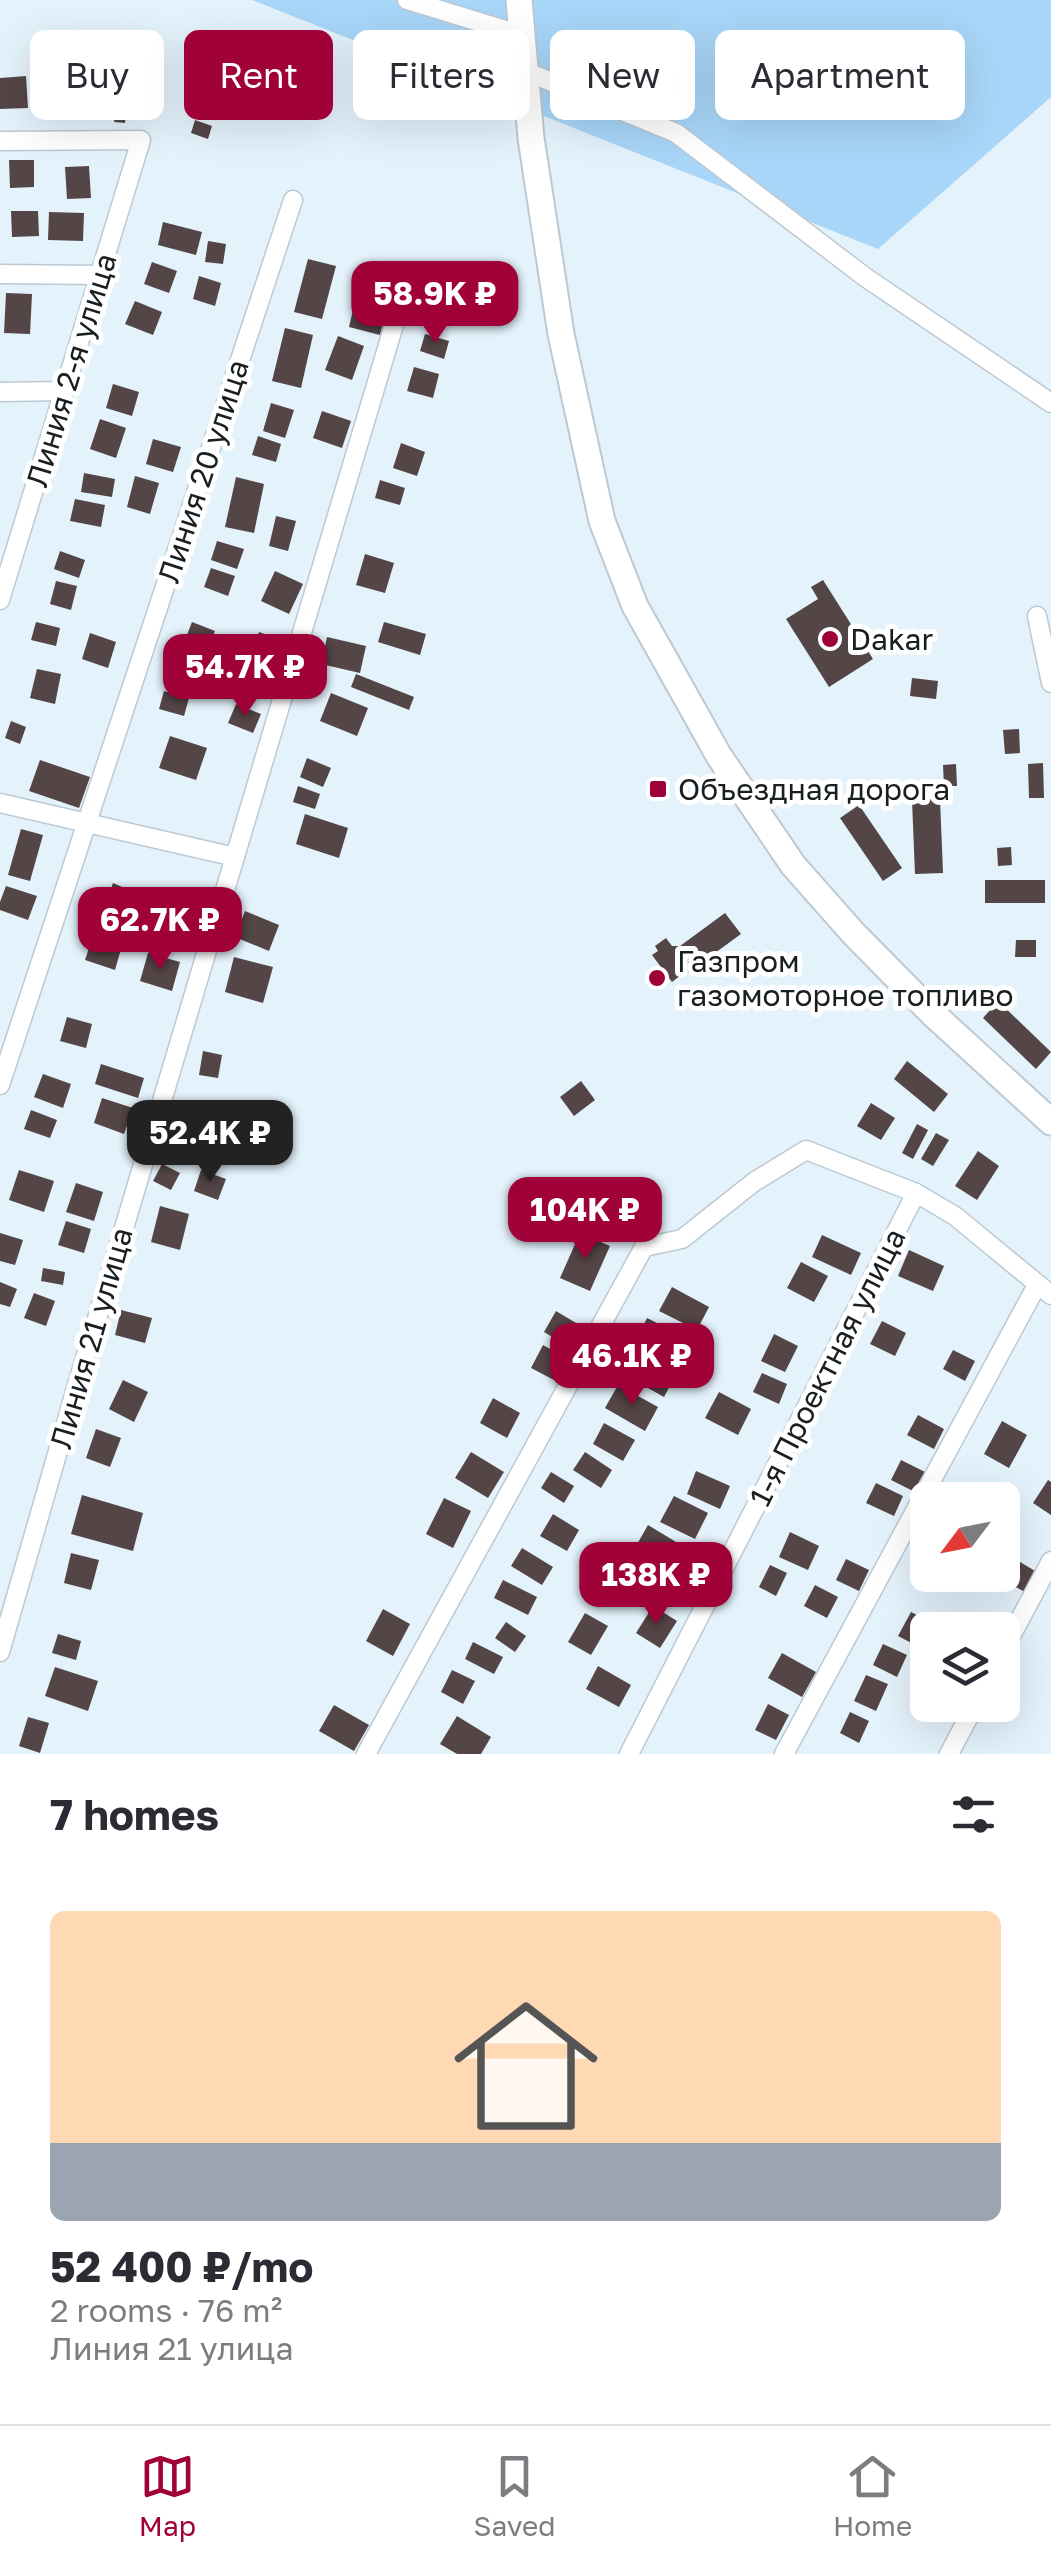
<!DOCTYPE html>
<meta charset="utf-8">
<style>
body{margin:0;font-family:"Golos Text",sans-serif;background:#f7f7f7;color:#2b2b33;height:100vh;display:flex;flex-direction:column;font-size:38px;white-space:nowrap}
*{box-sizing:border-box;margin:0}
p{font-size:32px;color:#7c7c81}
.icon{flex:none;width:55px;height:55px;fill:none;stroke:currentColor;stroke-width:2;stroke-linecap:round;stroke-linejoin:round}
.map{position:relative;height:1754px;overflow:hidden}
.details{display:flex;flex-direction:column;background:#fff;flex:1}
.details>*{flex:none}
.top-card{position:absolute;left:30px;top:30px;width:992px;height:90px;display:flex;gap:20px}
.needle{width:65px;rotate:238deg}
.tools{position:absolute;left:910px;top:1482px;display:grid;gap:20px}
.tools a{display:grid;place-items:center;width:110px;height:110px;border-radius:15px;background:#fff;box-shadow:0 10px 40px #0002;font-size:50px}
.price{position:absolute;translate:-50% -85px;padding:0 22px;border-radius:20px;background:#a10139;color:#fff;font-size:32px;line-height:65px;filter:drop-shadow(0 2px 5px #0008)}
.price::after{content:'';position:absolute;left:50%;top:60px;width:30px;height:22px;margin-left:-15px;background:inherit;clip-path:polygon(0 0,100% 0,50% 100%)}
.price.current{background:#222;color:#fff}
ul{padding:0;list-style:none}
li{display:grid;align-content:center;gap:20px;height:530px;padding:0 50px}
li+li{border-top:2px solid #e1e1e2}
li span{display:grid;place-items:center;height:310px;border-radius:15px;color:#555}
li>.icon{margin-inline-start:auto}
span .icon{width:180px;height:180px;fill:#fffc;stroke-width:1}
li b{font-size:42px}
h2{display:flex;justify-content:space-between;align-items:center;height:120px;padding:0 50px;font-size:42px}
.pill{padding:0 35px;border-radius:15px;background:#fff;box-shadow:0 10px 40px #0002;font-size:35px;line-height:90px}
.pill.current{background:#a10139;color:#fff}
.menu{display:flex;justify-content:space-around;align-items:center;height:140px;border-top:2px solid #e1e1e2;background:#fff;font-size:28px;color:#7c7c81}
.menu a{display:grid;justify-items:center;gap:5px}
.menu .current{color:#a10139}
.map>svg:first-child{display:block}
.green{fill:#a8d6f8}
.building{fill:#544546}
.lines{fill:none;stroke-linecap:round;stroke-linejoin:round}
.minor-casing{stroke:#bcc9d3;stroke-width:21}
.primary-casing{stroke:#bcc9d3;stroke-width:29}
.minor{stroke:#fff;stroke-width:18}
.primary{stroke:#fff;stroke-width:25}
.poi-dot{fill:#a10139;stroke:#fff;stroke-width:4}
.labels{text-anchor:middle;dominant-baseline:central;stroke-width:10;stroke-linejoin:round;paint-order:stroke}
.street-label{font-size:30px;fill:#191e21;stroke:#fff}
.poi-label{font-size:30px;fill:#191e21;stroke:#fff;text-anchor:start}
</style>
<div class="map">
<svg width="1051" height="1754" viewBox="0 0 1051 1754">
<rect width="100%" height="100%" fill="#e4f2fc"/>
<path class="green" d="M 252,0 L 1051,0 L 1051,97 L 878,249 Z"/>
<g class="building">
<path d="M 26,76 L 28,108 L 0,109 L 0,78 Z"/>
<path d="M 72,88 L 73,118 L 51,119 L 50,89 Z"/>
<path d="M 117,95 L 128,96 L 125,123 L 114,122 Z"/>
<path d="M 195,120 L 212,126 L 208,139 L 191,133 Z"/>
<path d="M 9,160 L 34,160 L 34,187 L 10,188 Z"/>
<path d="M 89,166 L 91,198 L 67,199 L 65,167 Z"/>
<path d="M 11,211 L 38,211 L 39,236 L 12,237 Z"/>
<path d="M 49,212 L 84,213 L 83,241 L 48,240 Z"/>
<path d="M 163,222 L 202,232 L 196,255 L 158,245 Z"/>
<path d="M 208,241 L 226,244 L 223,264 L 205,262 Z"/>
<path d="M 308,259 L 336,266 L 322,319 L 294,312 Z"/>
<path d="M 152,262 L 177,271 L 169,293 L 144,284 Z"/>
<path d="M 199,276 L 221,283 L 215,306 L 193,299 Z"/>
<path d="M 361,276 L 392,284 L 380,335 L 349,327 Z"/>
<path d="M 6,293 L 32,294 L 30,334 L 4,333 Z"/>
<path d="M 135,301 L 162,312 L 153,335 L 125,324 Z"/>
<path d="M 285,328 L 313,335 L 301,388 L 272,381 Z"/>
<path d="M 425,334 L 449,341 L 444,359 L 420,351 Z"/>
<path d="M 338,336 L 364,346 L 352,380 L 325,370 Z"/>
<path d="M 414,367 L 439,374 L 433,398 L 407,391 Z"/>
<path d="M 113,384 L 139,392 L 132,416 L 106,408 Z"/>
<path d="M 271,403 L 294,410 L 285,438 L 263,431 Z"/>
<path d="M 322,411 L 351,421 L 342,448 L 313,438 Z"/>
<path d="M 100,419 L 126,428 L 116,458 L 90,449 Z"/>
<path d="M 258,436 L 281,444 L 276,462 L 252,455 Z"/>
<path d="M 153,439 L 181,447 L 173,472 L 146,464 Z"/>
<path d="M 401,443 L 425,452 L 417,476 L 393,468 Z"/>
<path d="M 84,473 L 115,479 L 112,497 L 81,492 Z"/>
<path d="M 135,476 L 159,483 L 150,514 L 127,507 Z"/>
<path d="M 236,477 L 264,484 L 254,533 L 225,527 Z"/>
<path d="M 380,480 L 405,488 L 400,505 L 375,498 Z"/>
<path d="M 75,499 L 105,505 L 101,527 L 70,521 Z"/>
<path d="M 276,516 L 296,521 L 288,551 L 269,546 Z"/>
<path d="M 217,541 L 244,549 L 237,569 L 211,560 Z"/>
<path d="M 60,551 L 85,560 L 79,578 L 54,569 Z"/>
<path d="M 365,554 L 394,563 L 385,593 L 356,585 Z"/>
<path d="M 211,568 L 235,576 L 228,596 L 204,587 Z"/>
<path d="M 275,571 L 303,584 L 289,614 L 261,601 Z"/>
<path d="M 823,580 L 873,659 L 829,687 L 786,619 L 818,599 L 811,587 Z"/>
<path d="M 56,581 L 77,586 L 71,610 L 50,604 Z"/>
<path d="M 36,622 L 60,628 L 56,646 L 31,640 Z"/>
<path d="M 192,622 L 215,631 L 208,649 L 185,640 Z"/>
<path d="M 384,622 L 426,634 L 420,655 L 378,642 Z"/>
<path d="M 259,632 L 284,641 L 277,661 L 252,652 Z"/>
<path d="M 90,633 L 116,642 L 108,668 L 82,659 Z"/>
<path d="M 327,637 L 366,646 L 360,673 L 321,664 Z"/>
<path d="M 180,650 L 207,659 L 201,679 L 174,670 Z"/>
<path d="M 37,669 L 61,674 L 55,704 L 30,698 Z"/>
<path d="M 356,674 L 414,697 L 409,710 L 351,687 Z"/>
<path d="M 912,678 L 938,681 L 936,699 L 910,696 Z"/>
<path d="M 164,691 L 189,698 L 184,716 L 159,709 Z"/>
<path d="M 331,693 L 368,708 L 357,736 L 320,721 Z"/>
<path d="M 236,704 L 261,714 L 253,733 L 228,723 Z"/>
<path d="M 11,721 L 26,727 L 20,744 L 5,738 Z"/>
<path d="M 1019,729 L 1020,753 L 1005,754 L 1003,730 Z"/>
<path d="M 170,736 L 207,748 L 196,780 L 159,768 Z"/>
<path d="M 307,758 L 331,768 L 323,787 L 300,777 Z"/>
<path d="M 40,760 L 90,777 L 79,808 L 29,791 Z"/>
<path d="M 1043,763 L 1044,798 L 1029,798 L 1028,764 Z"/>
<path d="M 956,764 L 957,786 L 944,786 L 943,765 Z"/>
<path d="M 298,786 L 320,794 L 315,809 L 293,802 Z"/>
<path d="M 940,799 L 943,873 L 915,874 L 912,800 Z"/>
<path d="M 859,805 L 902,868 L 883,881 L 840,818 Z"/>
<path d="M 305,814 L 348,828 L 339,858 L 296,844 Z"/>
<path d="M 21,829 L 43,835 L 30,881 L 8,875 Z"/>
<path d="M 1011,847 L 1012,865 L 998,866 L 997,848 Z"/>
<rect x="985" y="880" width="60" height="23"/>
<path d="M 113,883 L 141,895 L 132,919 L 104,908 Z"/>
<path d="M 6,886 L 37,896 L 28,920 L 0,910 L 0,902 Z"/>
<path d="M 245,911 L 279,925 L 269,951 L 235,937 Z"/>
<path d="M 725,913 L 741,934 L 682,977 L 681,975 L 672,982 L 652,955 L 658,951 L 655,946 L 666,938 L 672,946 L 680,946 Z"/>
<path d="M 94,933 L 123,942 L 115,970 L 85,960 Z"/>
<path d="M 1016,940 L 1036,940 L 1036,957 L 1015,957 Z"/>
<path d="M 148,953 L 180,962 L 172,991 L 140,981 Z"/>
<path d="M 234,957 L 273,967 L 263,1003 L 225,992 Z"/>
<path d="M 998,1001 L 1051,1052 L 1036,1069 L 983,1018 Z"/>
<path d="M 67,1017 L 92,1024 L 86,1048 L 60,1041 Z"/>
<path d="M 203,1051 L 222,1055 L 218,1078 L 199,1075 Z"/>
<path d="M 907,1061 L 948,1094 L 934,1112 L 894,1079 Z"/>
<path d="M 101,1064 L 144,1078 L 138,1098 L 95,1084 Z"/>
<path d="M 43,1074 L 71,1084 L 63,1108 L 34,1097 Z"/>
<path d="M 581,1081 L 595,1100 L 574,1116 L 560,1097 Z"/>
<path d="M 102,1098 L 133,1108 L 124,1134 L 94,1123 Z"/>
<path d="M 871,1103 L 895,1118 L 881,1140 L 857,1126 Z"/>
<path d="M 31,1110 L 57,1120 L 50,1138 L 24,1129 Z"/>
<path d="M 183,1113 L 210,1120 L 203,1149 L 176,1142 Z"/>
<path d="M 917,1124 L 928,1130 L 913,1159 L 902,1153 Z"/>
<path d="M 936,1133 L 949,1140 L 933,1166 L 921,1159 Z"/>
<path d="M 978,1151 L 999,1166 L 977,1200 L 955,1186 Z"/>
<path d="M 162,1164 L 180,1173 L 171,1190 L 153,1181 Z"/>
<path d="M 19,1170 L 54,1181 L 44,1212 L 9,1200 Z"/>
<path d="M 201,1170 L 226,1179 L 218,1200 L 194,1191 Z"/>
<path d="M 76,1183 L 103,1192 L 94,1221 L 66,1212 Z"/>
<path d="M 160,1206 L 189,1214 L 180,1250 L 151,1242 Z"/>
<path d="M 66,1221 L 91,1229 L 84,1253 L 58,1245 Z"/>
<path d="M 0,1233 L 23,1240 L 15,1265 L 0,1261 Z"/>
<path d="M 580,1233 L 610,1246 L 590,1291 L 560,1278 Z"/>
<path d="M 822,1235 L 861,1253 L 851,1275 L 812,1257 Z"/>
<path d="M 909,1250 L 944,1266 L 933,1291 L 898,1276 Z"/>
<path d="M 801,1262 L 828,1276 L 814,1302 L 787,1288 Z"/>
<path d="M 43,1268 L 65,1272 L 63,1285 L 41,1281 Z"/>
<path d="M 0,1282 L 17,1289 L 10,1307 L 0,1304 Z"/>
<path d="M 672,1287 L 709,1307 L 697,1330 L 659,1311 Z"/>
<path d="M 34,1293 L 55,1301 L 46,1326 L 24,1318 Z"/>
<path d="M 121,1310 L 152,1318 L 145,1343 L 115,1335 Z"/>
<path d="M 556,1311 L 586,1329 L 574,1350 L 544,1332 Z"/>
<path d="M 647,1318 L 673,1331 L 663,1350 L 638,1337 Z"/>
<path d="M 882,1321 L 906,1333 L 895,1356 L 870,1344 Z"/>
<path d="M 774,1334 L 798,1346 L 785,1372 L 761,1361 Z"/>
<path d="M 543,1345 L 568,1359 L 556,1381 L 531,1368 Z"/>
<path d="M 953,1350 L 975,1361 L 965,1381 L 943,1369 Z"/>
<path d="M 641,1359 L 674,1378 L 664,1397 L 630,1378 Z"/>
<path d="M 762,1373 L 787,1384 L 779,1404 L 753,1392 Z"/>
<path d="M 123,1380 L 148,1392 L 134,1422 L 109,1409 Z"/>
<path d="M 618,1385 L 658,1407 L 645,1431 L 605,1408 Z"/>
<path d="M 719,1392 L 751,1409 L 738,1435 L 705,1418 Z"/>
<path d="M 493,1398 L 520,1413 L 507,1438 L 480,1423 Z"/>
<path d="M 918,1415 L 944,1429 L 934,1449 L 907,1435 Z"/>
<path d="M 1002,1421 L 1027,1435 L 1009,1468 L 984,1454 Z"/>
<path d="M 604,1423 L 635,1440 L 623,1461 L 593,1444 Z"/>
<path d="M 96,1429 L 121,1438 L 110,1467 L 86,1458 Z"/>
<path d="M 471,1452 L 504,1472 L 488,1498 L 455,1478 Z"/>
<path d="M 585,1452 L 612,1470 L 601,1488 L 573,1470 Z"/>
<path d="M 901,1460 L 925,1472 L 915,1492 L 891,1480 Z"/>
<path d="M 696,1471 L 730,1486 L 720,1509 L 687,1494 Z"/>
<path d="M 551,1472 L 574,1486 L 564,1503 L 541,1488 Z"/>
<path d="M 1048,1480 L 1051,1482 L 1051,1515 L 1033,1503 Z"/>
<path d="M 988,1482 L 1016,1496 L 1002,1521 L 1002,1500 L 979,1500 Z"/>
<path d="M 876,1483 L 903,1496 L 894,1516 L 866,1503 Z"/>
<path d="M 82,1495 L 143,1513 L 133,1551 L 71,1534 Z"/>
<path d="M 674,1496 L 708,1513 L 695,1539 L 660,1522 Z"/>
<path d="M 444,1498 L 471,1511 L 453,1548 L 426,1534 Z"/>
<path d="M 553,1514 L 579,1530 L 567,1551 L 540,1536 Z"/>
<path d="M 648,1525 L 681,1545 L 669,1565 L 636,1546 Z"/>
<path d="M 790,1532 L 819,1546 L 808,1570 L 779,1557 Z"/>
<path d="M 522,1548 L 553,1567 L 542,1585 L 511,1566 Z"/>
<path d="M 71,1553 L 99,1560 L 91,1590 L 64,1583 Z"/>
<path d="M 846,1559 L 869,1570 L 859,1591 L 836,1580 Z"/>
<path d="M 1015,1559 L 1040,1574 L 1028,1594 L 1004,1580 Z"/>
<path d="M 770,1565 L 787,1573 L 776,1596 L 759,1587 Z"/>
<path d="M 503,1580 L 537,1597 L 528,1615 L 494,1598 Z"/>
<path d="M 815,1585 L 838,1597 L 827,1618 L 804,1606 Z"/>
<path d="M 653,1606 L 677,1621 L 660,1648 L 636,1633 Z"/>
<path d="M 383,1609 L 410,1624 L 393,1656 L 366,1641 Z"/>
<path d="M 911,1612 L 934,1624 L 930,1630 L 928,1630 L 928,1636 L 921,1648 L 898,1636 Z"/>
<path d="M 585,1613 L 608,1626 L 591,1655 L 568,1642 Z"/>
<path d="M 506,1622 L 526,1636 L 515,1652 L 495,1638 Z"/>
<path d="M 58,1634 L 81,1641 L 76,1660 L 52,1653 Z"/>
<path d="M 473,1642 L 503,1657 L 494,1674 L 465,1659 Z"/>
<path d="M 883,1644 L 907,1655 L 897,1677 L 873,1665 Z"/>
<path d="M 782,1653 L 816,1672 L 802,1697 L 768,1678 Z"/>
<path d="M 598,1666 L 631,1685 L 619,1707 L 586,1689 Z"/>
<path d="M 55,1667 L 98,1681 L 88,1711 L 45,1696 Z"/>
<path d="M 452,1670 L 475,1681 L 463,1704 L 441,1692 Z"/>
<path d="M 866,1675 L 888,1684 L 876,1711 L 854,1701 Z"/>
<path d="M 768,1704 L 789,1715 L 776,1740 L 755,1730 Z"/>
<path d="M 334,1705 L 369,1725 L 354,1751 L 319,1731 Z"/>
<path d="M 850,1712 L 869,1721 L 859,1743 L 840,1733 Z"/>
<path d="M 457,1716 L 491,1737 L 481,1754 L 457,1754 L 440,1744 Z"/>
<path d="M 28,1717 L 49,1723 L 40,1753 L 19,1746 Z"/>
</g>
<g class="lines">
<defs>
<g id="minor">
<path d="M 407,0 L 522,35"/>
<path d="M 525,71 L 676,133 L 865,277 L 1051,403"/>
<path d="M 0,141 L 141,140 L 0,600"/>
<path d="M 0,274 L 100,275"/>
<path d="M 0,392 L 64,391"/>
<path d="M 1037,616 L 1051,683"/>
<path d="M 0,803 L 235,857"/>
<path d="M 0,1085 L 293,200"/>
<path d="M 0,1652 L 75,1392 L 408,278"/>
<path d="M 1002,1653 L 1051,1561"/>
<path d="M 366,1754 L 644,1247 L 682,1239 L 754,1182 L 806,1150 L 916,1193 L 955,1216 L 1051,1295"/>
<path d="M 629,1754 L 916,1193"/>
<path d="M 784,1754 L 1037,1285"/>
<path d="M 949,1754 L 975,1705"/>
</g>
<path id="primary" d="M 519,0 L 531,138 L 561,334 L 602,521 L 635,606 L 719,756 L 793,865 L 854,934 L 933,1014 L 1051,1122"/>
</defs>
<use href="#minor" class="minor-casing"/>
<use href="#primary" class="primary-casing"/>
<use href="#minor" class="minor"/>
<use href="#primary" class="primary"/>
</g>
<g class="poi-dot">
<circle cx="830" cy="639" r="10"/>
<rect x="648" y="779" width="20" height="20" rx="5"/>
<circle cx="657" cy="978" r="10"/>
</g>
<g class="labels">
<g class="street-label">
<text transform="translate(71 370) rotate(-73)">Линия 2-я улица</text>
<text transform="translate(203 471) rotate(-72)">Линия 20 улица</text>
<text transform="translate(91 1338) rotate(-74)">Линия 21 улица</text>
<text transform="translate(827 1367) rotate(-63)">1-я Проектная улица</text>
</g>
<g class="poi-label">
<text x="850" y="639">Dakar</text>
<text x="678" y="789">Объездная дорога</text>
<text x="677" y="961">Газпром<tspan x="677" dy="34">газомоторное топливо</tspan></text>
</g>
</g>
</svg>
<div class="tools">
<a><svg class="needle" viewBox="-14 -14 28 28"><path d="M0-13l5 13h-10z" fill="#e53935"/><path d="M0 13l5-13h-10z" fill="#7c7c81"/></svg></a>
<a><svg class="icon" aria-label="layers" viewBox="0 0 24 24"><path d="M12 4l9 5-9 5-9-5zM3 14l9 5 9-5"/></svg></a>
</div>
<b class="price" style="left:435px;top:346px">58.9K ₽</b>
<b class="price" style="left:245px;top:719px">54.7K ₽</b>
<b class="price" style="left:160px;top:972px">62.7K ₽</b>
<b class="price current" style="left:210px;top:1185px">52.4K ₽</b>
<b class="price" style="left:585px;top:1262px">104K ₽</b>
<b class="price" style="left:632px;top:1408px">46.1K ₽</b>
<b class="price" style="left:656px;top:1627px">138K ₽</b>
<div class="top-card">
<a class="pill">Buy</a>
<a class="pill current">Rent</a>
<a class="pill">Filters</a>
<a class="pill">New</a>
<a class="pill">Apartment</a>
</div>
</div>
<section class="details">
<h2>7 homes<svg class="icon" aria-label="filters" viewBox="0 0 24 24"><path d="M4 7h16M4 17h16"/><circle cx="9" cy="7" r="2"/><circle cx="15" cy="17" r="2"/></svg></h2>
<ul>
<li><span style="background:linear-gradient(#ffd9b3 75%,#9aa5b1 0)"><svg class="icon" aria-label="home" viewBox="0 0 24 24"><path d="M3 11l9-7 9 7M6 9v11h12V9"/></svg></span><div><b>52 400 ₽/mo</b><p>2 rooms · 76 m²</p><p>Линия 21 улица</p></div></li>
</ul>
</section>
<nav class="menu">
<a class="current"><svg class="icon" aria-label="map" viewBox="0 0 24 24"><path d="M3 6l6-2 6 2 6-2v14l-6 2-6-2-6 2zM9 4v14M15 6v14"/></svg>Map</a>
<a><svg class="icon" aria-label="saved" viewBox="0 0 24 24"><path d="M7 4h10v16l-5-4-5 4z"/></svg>Saved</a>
<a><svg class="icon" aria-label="home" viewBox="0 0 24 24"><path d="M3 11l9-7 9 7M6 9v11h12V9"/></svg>Home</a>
</nav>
